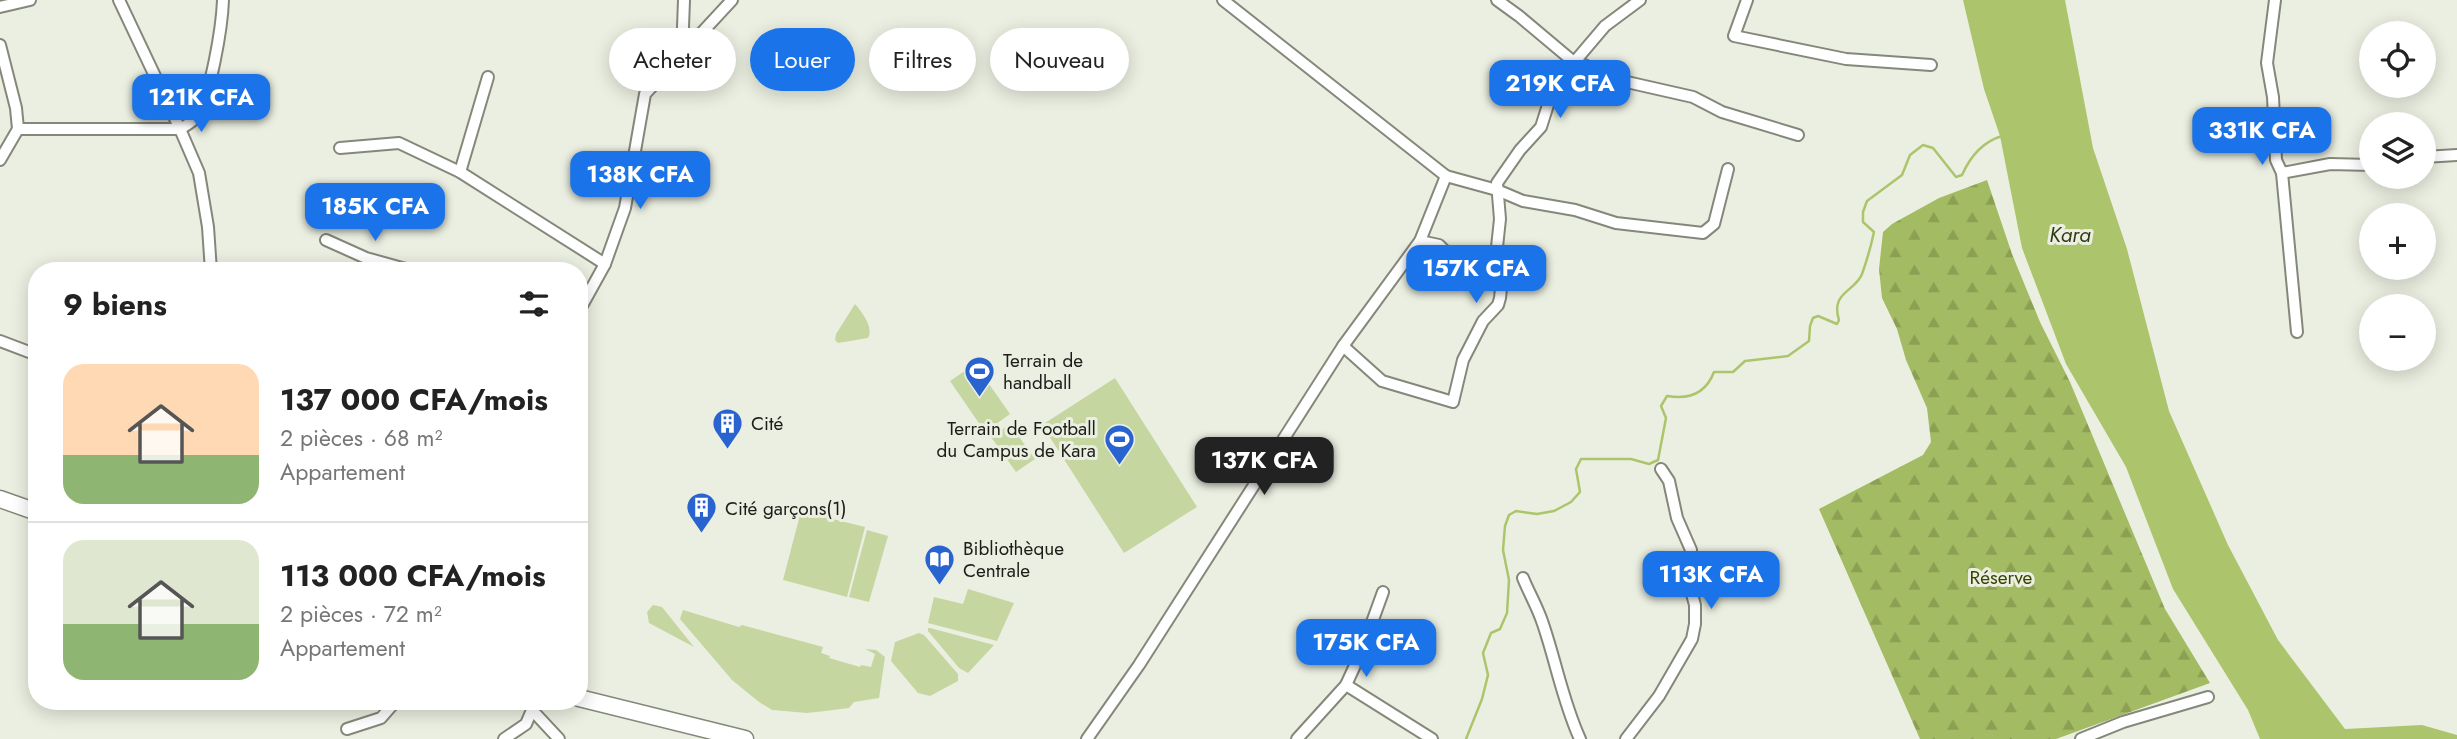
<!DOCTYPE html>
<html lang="fr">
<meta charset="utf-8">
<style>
body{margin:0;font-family:Jost,sans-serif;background:#f2f2f2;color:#222;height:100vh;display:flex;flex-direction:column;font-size:26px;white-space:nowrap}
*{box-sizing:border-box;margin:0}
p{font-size:23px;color:#767676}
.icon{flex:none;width:38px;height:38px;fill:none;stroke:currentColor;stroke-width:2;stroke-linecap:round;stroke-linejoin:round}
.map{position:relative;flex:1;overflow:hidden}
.sheet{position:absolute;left:28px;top:262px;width:560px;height:448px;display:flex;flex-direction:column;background:#fff;border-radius:28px;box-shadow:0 4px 18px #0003}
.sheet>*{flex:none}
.banner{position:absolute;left:609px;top:28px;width:665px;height:63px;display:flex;gap:14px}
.controls{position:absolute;left:2359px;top:21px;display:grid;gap:14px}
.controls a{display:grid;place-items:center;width:77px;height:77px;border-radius:50%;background:#fff;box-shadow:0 4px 18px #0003;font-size:35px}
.price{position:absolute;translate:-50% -60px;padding:0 16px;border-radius:14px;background:#1a73e8;color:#fff;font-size:23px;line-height:46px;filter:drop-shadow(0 2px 4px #0008)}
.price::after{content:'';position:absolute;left:50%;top:42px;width:21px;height:16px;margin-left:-10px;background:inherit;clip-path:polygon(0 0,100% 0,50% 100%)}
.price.active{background:#222;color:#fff}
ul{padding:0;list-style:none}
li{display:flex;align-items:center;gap:21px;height:175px;padding:0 35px}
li+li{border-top:2px solid #e0e0e0}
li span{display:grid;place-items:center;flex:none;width:196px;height:140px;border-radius:21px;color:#555}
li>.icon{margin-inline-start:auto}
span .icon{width:84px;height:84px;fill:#fffc;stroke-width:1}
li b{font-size:30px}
h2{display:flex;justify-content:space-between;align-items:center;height:84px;padding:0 35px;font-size:30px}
.chip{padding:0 24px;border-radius:32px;background:#fff;box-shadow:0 4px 18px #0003;font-size:24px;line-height:63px}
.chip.active{background:#1a73e8;color:#fff}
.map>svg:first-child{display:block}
.green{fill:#c6d6a1}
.forest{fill:url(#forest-firs)}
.water{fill:#acc56c}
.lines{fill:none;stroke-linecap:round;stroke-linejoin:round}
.stream{stroke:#acc56c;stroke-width:2.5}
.street-casing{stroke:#84887b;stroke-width:14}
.secondary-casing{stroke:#84887b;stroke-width:19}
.street{stroke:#fff;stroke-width:10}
.secondary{stroke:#fff;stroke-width:16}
.labels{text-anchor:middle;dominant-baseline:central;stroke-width:6;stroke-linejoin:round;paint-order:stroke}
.poi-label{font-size:19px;fill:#1c1d18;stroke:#ebefe1;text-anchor:start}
.park-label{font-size:19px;fill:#374500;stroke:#ebefe1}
.water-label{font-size:21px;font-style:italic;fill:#313a15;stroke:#ebefe1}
</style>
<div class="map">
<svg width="2457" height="739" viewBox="0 0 2457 739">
<defs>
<pattern id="forest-firs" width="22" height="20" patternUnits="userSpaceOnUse" patternTransform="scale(1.75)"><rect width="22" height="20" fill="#a3bb62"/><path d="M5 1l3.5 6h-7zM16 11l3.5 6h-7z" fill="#8ca054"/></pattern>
</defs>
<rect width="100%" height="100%" fill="#ebefe1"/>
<g class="green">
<path d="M 855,304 C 862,312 874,328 868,338 L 838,343 L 835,340 L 836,334 Z"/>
<path d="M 975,364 L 1010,414 L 985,432 L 950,381 Z"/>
<path d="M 1115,378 L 1197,507 L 1124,553 L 1042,425 Z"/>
<path d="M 1010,424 L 1035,459 L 1016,472 L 991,437 Z"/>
<path d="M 801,511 L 865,527 L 847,597 L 783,580 Z"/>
<path d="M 867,530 L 888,536 L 869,602 L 849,597 Z"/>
<path d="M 968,589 L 1014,603 L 997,641 L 928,623 L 934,597 L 963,604 Z"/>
<path d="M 653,605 L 662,607 L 694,647 L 649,623 L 647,612 Z"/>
<path d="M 683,610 L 739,627 L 742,625 L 823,647 L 821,653 L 830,656 L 829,658 L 860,667 L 861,665 L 871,667 L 875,654 L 865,649 L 876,650 L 885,657 L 879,698 L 854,702 L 849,708 L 825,711 L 807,713 L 772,710 L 759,702 L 732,680 L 680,619 Z"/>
<path d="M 928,628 L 930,628 L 994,645 L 968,673 L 959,668 L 928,631 Z"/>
<path d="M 919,633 L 924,635 L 958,674 L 958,681 L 930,696 L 918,693 L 891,661 L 895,642 Z"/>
</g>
<path class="forest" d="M 1987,180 L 2012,254 L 2040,322 L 2070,382 L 2165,609 L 2210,683 L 2056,739 L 1920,739 L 1819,509 L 1923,455 L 1931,442 L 1927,408 L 1906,360 L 1897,329 L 1882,298 L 1879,269 L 1883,232 L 1892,224 L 1939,198 Z"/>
<path class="water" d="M 1963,0 L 2065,0 L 2093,148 L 2127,249 L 2169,411 L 2228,545 L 2278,640 L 2345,729 L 2422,725 L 2457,735 L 2457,739 L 2260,739 L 2248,710 L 2173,589 L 2126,467 L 2066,364 L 2022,248 L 2000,136 L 1984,89 Z"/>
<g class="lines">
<path class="stream" d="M 1466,739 L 1482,699 L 1488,675 L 1483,653 L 1491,633 L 1500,629 L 1507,613 L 1509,580 L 1503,550 L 1505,526 L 1509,515 L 1516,511 L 1537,514 L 1554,511 L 1571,502 L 1580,492 L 1576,469 L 1581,459 L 1631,459 L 1649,464 L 1658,460 L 1666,418 L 1661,406 L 1667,396 C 1690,400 1706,393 1714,372 L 1733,372 L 1745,361 L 1788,356 L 1809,341 L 1810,326 L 1813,318 L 1818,316 L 1837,324 L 1839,320 C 1830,292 1855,292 1862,274 C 1867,260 1871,246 1874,232 L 1863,222 L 1863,212 L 1867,201 L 1902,175 L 1910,155 L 1923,145 L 1933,148 L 1956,177 L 1962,175 C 1970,157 1982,142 2002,136"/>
<defs>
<g id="street">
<path d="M 1497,0 L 1519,16 L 1575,63 L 1584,65 L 1618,80 L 1693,97 L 1722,112 L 1798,135"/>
<path d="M 1747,0 L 1734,36 L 1846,59 L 1931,65"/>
<path d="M 2275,0 L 2267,63 L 2273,97 L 2276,160 L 2282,173 L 2297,332"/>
<path d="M 0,7 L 30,0"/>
<path d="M 0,45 L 16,108 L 18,129 L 0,160"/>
<path d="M 682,54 L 684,0"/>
<path d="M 18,129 L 180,129 L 119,0"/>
<path d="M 340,148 L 399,143 L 460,172 L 605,264"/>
<path d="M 2424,157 L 2457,155"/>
<path d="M 460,172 L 488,77"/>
<path d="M 2282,173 L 2330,164 L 2371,165"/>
<path d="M 1446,176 L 1497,190 L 1523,201 L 1575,210 L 1616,223 L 1703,233 L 1714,224 L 1728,169"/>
<path d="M 326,240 L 366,258 L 413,271"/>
<path d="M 1420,241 L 1439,245 L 1459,265 L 1471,272 L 1478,266 L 1501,279"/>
<path d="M 211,271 L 208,227 L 199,173 L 180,129 C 185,126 193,122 197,116 C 211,94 222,27 223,0"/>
<path d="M 579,311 L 605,264 L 625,208 L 645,94 L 732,0"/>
<path d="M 0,341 L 37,355"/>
<path d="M 1343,346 L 1382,381 L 1453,402 L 1463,360 L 1483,321 L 1498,305 L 1500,298 L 1503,269 L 1497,247 L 1500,219 L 1497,183 L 1520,150 L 1541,127 L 1554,86 L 1605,26 L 1640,0"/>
<path d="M 1523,578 C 1529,593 1538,608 1543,624 C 1556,662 1563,702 1580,739"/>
<path d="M 1346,685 L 1432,739"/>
<path d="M 531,702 L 532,710 L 559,739"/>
<path d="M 347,729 L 381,718 L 395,702"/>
<path d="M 504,739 L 526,724 L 532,710"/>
<path d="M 1087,739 L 1139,665 L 1343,346 L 1420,241 L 1446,176 L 1223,0"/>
<path d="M 1297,739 L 1346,685 L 1362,650 L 1383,592"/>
<path d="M 1626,739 L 1659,696 L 1692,639 L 1695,624 L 1695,605 L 1689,583 L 1691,550 L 1677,518 L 1669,481 L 1661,469"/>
<path d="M 2081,739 L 2123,722 L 2208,697"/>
</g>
<g id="secondary">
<path d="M 0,499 L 37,512"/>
<path d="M 579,698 L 745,739"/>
</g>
</defs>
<use href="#street" class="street-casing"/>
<use href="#secondary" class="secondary-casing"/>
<use href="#street" class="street"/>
<use href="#secondary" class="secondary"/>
</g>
<defs>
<symbol id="stadium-pin" viewBox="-11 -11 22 30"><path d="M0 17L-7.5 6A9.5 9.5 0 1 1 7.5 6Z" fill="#2863d0" stroke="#ebefe1"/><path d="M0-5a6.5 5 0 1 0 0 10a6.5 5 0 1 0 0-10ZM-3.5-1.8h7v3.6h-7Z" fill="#fff"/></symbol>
<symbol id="building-pin" viewBox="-11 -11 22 30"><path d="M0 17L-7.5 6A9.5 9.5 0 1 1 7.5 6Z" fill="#2863d0" stroke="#ebefe1"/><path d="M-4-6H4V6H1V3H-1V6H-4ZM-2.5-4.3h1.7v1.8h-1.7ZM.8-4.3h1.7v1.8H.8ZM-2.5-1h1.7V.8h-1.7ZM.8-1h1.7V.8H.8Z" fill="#fff"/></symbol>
<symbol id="library-pin" viewBox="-11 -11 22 30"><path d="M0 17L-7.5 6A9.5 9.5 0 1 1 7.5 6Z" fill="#2863d0" stroke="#ebefe1"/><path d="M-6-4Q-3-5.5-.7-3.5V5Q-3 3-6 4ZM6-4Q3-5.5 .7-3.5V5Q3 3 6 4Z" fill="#fff"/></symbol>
</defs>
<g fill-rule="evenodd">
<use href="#stadium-pin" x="962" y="354" width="35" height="47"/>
<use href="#building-pin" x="710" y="406" width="35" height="47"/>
<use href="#stadium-pin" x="1102" y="422" width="35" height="47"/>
<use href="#building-pin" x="684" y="490" width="35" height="47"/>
<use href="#library-pin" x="922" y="542" width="35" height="47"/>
</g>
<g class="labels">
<g class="poi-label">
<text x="1003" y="360">Terrain de<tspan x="1003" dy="22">handball</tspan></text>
<text x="751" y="423">Cité</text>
<text x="1096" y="428" text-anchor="end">Terrain de Football<tspan x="1096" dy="22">du Campus de Kara</tspan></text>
<text x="725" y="508">Cité garçons(1)</text>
<text x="963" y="548">Bibliothèque<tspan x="963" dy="22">Centrale</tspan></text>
</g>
<g class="park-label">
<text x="2001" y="577">Réserve</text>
</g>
<g class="water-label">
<text x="2070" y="235">Kara</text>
</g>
</g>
</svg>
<div class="controls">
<a><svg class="icon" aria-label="locate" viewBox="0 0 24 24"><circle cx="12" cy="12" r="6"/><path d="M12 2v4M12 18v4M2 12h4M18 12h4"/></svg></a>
<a><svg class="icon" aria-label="layers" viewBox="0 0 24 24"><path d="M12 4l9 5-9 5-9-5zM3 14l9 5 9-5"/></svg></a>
<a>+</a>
<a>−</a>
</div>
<b class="price" style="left:1560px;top:120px">219K CFA</b>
<b class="price" style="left:201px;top:134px">121K CFA</b>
<b class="price" style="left:2262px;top:167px">331K CFA</b>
<b class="price" style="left:640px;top:211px">138K CFA</b>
<b class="price" style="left:375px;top:243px">185K CFA</b>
<b class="price" style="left:1476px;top:305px">157K CFA</b>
<b class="price active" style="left:1264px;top:497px">137K CFA</b>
<b class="price" style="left:1711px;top:611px">113K CFA</b>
<b class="price" style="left:1366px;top:679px">175K CFA</b>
<div class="banner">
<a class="chip">Acheter</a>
<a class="chip active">Louer</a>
<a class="chip">Filtres</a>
<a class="chip">Nouveau</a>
</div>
<section class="sheet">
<h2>9 biens<svg class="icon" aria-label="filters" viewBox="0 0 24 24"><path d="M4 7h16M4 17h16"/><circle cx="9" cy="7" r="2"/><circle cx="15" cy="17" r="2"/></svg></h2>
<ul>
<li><span style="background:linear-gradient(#ffd9b3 65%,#8fb573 0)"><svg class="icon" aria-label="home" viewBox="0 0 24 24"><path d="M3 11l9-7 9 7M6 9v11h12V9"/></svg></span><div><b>137 000 CFA/mois</b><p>2 pièces · 68 m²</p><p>Appartement</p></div></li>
<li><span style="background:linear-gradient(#dfe7d0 60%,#8fb573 0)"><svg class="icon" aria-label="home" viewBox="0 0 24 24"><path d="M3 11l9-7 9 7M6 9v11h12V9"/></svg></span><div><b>113 000 CFA/mois</b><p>2 pièces · 72 m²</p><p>Appartement</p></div></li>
</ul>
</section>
</div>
